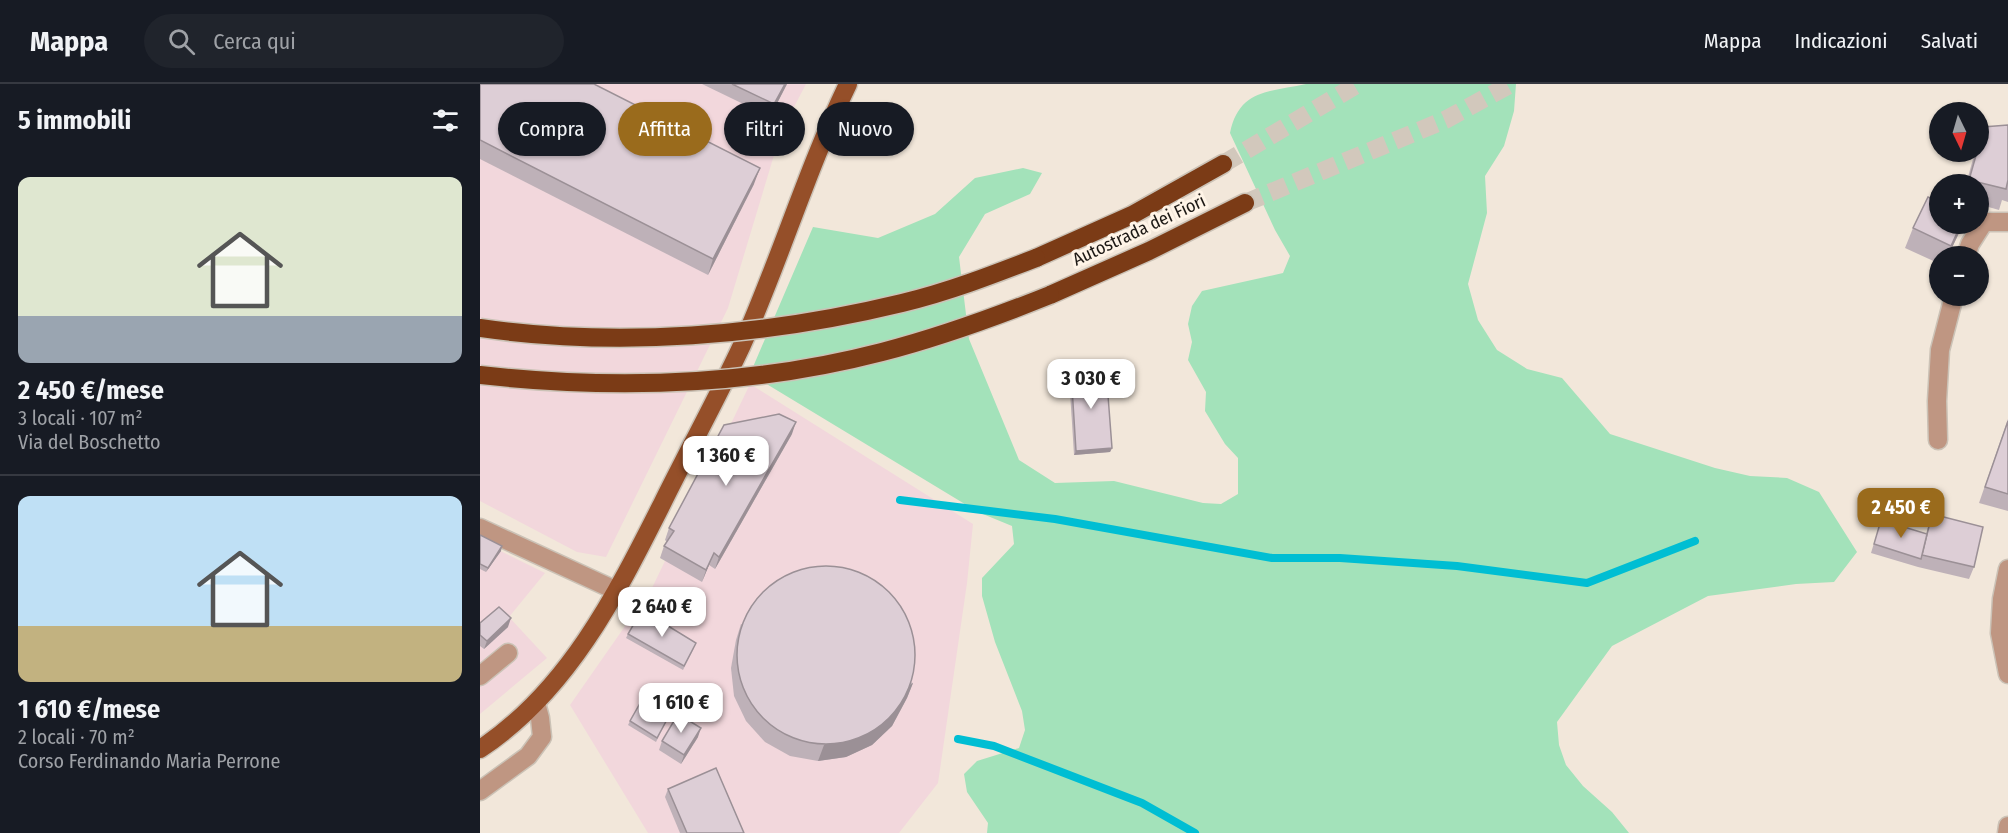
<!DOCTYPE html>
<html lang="it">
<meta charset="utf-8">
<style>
body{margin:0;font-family:"Fira Sans Condensed",sans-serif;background:#20242c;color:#f1f3f6;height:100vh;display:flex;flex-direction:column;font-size:22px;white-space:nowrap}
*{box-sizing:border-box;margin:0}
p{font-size:20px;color:#9ea1a6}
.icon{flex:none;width:33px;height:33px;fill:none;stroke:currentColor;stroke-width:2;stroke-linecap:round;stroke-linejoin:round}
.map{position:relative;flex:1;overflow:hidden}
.side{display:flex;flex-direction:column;background:#171b24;width:480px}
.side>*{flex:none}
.guide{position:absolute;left:18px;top:18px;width:570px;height:54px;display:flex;gap:12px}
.needle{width:39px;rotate:175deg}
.tools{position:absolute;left:1449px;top:18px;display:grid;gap:12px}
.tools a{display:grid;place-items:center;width:60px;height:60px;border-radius:50%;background:#171b24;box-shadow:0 2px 4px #0004;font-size:30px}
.price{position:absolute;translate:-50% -51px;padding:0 14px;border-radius:12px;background:#fff;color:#222;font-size:20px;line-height:39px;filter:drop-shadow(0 2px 3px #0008)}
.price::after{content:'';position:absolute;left:50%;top:36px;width:18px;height:14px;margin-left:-9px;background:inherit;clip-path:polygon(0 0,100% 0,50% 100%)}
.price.current{background:#9a6b1c;color:#fff}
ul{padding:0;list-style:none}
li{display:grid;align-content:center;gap:12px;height:318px;padding:0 18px}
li+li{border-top:2px solid #363941}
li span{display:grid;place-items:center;height:186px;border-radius:12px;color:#555}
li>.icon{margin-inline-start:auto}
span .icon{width:108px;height:108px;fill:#fffc;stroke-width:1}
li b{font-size:26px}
h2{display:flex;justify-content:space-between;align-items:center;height:72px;padding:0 18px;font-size:26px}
.pill{padding:0 21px;border-radius:27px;background:#171b24;box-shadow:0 2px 4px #0004;font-size:21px;line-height:54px}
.pill.current{background:#9a6b1c;color:#fff}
header{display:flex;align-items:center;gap:36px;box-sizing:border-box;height:84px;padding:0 30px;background:#171b24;border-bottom:2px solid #363941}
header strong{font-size:28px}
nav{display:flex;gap:33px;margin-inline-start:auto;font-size:21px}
.search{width:420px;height:54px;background:#20242c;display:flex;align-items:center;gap:15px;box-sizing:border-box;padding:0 21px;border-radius:33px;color:#9ea1a6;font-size:22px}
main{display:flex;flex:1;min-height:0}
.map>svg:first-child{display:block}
.industrial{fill:#f2d7dc}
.green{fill:#a3e2ba}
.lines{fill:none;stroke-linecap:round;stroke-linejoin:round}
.stream{stroke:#00bed3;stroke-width:8}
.highway-tunnel{stroke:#d2c8bc;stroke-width:18;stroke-dasharray:18 9;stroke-linecap:butt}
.minor-casing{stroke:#cbc2b6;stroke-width:21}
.major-casing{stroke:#cbc2b6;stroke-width:21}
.highway-casing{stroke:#cbc2b6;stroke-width:21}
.minor{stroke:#bf9682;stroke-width:18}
.major{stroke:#954f29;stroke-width:18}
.highway{stroke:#7b3b16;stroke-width:18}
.highway-bridge-casing{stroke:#cbc2b6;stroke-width:21;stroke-linecap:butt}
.highway-bridge{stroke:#7b3b16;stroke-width:18}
.wall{fill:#beb1b8}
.shaded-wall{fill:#9b9096}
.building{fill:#ddced6;stroke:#9b9096;stroke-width:1.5}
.labels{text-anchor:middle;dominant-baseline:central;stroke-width:6;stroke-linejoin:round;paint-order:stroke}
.street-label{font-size:18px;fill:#1c1814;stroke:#fff4e7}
</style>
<header>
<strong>Mappa</strong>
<div class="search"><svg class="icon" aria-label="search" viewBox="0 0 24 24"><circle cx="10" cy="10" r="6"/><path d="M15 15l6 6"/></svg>Cerca qui</div>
<nav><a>Mappa</a><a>Indicazioni</a><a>Salvati</a></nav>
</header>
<main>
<section class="side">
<h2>5 immobili<svg class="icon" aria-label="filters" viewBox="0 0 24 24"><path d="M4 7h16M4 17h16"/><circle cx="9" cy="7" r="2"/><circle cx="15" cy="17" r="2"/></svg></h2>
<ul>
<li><span style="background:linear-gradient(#dfe7d0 75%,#9aa5b1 0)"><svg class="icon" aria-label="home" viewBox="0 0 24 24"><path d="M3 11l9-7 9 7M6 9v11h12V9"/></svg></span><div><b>2 450 €/mese</b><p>3 locali · 107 m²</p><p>Via del Boschetto</p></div></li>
<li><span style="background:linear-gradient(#bfe0f5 70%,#c2b280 0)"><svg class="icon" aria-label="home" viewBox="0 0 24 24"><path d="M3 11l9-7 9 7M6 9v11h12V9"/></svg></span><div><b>1 610 €/mese</b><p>2 locali · 70 m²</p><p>Corso Ferdinando Maria Perrone</p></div></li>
</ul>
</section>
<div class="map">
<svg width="1528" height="749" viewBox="0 0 1528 749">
<rect width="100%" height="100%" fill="#f2e7da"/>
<g class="industrial">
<path d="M 0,0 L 326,0 L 301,48 L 248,224 L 126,473 L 97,468 L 0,417 Z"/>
<path d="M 270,300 L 493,440 L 487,499 L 458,699 L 419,749 L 168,749 L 90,621 L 173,502 Z"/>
<path d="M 0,457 L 65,489 L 29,533 L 67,574 L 0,630 Z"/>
</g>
<path class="green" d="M 826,0 L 1036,0 L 1034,27 L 1024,62 L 1005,92 L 1007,129 L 988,200 L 998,236 L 1017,266 L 1047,285 L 1082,294 L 1130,350 L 1235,384 L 1270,392 L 1307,394 L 1339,408 L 1377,468 L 1354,498 L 1316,500 L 1228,512 L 1132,562 L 1077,638 L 1079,661 L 1086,681 L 1103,702 L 1132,728 L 1149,749 L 507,749 L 508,739 L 487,708 L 484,690 L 497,677 L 539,664 L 545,646 L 542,627 L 515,558 L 502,512 L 502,494 L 534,460 L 532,442 L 498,428 L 270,290 L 333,143 L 398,154 L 455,130 L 495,94 L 543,84 L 562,89 L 550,110 L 505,130 L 479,173 L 489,255 L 539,376 L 575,399 L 634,397 L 723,419 L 741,420 L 758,410 L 758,374 L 745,360 L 725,327 L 726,308 L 708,276 L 712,258 L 708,240 L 712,222 L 722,207 L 803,189 L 810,172 L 795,146 L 750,49 C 759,5 790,8 826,0 Z"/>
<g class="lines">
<g class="stream">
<path d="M 420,416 L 575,435 L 792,474 L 860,474 L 977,482 L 1107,499 L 1215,457"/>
<path d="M 478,655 L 514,662 L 662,719 L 715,749"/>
</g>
<g class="highway-tunnel">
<path d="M 743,80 L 878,0"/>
<path d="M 765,119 L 965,36 L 1031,0"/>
</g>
<defs>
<g id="minor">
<path d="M 1486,172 L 1490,160 L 1504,138 L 1528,138"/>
<path d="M 1458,356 L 1457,317 L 1460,266 L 1474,212"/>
<path d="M 0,444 L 137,507"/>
<path d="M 1528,485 L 1522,515 L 1520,549 L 1528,590"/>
<path d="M 0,592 L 28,569"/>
<path d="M 0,707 L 48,672 L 62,653 L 60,634 L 56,619"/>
<path d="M 1527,749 L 1528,742"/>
</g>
<path id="major" d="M 0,665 C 88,607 136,511 182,420 C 208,367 237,315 262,261 C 300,176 327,85 368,0"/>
<g id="highway">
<path d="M 556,174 L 652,131 L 743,80"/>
<path d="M 570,211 L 669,167 L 765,119"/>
</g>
</defs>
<use href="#minor" class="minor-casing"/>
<use href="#major" class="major-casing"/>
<use href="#highway" class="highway-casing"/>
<use href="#minor" class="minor"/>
<use href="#major" class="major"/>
<use href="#highway" class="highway"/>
<defs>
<g id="highway-bridge">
<path d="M 0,244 C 139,264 286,252 422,219 C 468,208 512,191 556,174"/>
<path d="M 0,291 C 134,306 271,302 402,268 C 460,253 515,233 570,211"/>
</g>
</defs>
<use href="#highway-bridge" class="highway-bridge-casing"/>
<use href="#highway-bridge" class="highway-bridge"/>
</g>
<g class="wall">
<path d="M 0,0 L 274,100 L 228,191 L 0,75 Z"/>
<path d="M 222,0 L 307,0 L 290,33 Z"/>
<path d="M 1528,41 L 1528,118 L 1522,116 L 1519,126 L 1498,120 L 1498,100 L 1486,100 L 1495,68 L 1498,68 L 1498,56 L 1503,43 Z"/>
<path d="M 1460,140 L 1483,140 L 1478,151 L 1468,172 L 1460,172 L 1460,180 L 1425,164 L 1433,144 Z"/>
<path d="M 591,287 L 632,364 L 630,368 L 594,371 L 589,292 Z"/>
<path d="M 1528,335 L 1528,427 L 1499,419 Z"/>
<path d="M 312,350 L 235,485 L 229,481 L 222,498 L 180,474 L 184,462 L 187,458 L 185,456 L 189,444 Z"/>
<path d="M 1452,430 L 1494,483 L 1489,495 L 1438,483 L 1391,469 L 1401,436 L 1446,450 Z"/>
<path d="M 0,451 L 21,467 L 6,488 L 0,485 Z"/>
<path d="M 0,539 L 28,543 L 4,565 L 0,562 Z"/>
<path d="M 261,540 L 433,599 L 427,614 L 412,642 L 392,661 L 366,673 L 338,677 L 310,672 L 285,658 L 266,637 L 254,612 L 251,584 L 256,556 Z"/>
<path d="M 148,550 L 214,564 L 203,586 L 146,554 Z"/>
<path d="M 190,630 L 176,658 L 148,641 L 150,637 Z"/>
<path d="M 218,653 L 201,680 L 179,666 L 182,657 Z"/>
<path d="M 188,705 L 264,749 L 200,749 L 185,713 Z"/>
</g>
<g class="shaded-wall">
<path d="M 305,0 L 307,0 L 290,33 L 294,20 Z"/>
<path d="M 280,84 L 274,100 L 228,191 L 233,175 Z"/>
<path d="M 1481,140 L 1483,140 L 1478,151 L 1468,172 L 1467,172 L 1471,162 Z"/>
<path d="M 316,338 L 312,350 L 235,485 L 239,473 Z"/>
<path d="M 632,364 L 630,368 L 594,371 L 596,367 Z"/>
<path d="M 22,462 L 21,467 L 6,488 L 8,484 Z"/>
<path d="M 234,469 L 229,481 L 222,498 L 226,486 Z"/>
<path d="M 31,534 L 28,543 L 4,565 L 7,557 Z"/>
<path d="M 433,599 L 427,614 L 412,642 L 392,661 L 366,673 L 338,677 L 344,661 Z"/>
<path d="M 221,644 L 218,653 L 201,680 L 204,671 Z"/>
</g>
<g class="building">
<path d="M 0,0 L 114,0 L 280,84 L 233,175 L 0,56 Z"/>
<path d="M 252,0 L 305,0 L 294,20 Z"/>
<path d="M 1528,41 L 1528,96 L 1526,105 L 1489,96 L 1497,68 L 1498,68 L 1498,61 L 1503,43 Z"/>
<path d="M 1448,113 L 1460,118 L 1460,140 L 1481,140 L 1471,162 L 1433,144 Z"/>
<path d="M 626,285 L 632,364 L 596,367 L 591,287 Z"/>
<path d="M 299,330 L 316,338 L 239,473 L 234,469 L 226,486 L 184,462 L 194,447 L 189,444 L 244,341 Z"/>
<path d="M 1528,337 L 1528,410 L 1505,403 Z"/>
<path d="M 1452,430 L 1503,443 L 1494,483 L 1442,471 Z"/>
<path d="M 1401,436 L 1447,450 L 1441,475 L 1394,460 Z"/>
<path d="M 0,451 L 22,462 L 8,484 L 0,480 Z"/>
<circle cx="346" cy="571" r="89"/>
<path d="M 19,523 L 31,534 L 7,557 L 0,551 L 0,539 Z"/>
<path d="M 162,526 L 216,559 L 204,582 L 148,550 Z"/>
<path d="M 163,614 L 190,630 L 177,654 L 150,637 Z"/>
<path d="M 198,630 L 221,644 L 204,671 L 182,657 Z"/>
<path d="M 236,684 L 264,749 L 207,749 L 188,705 Z"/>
</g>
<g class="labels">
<g class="street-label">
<text transform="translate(659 146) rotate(-25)">Autostrada dei Fiori</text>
</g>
</g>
</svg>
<div class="tools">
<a><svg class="needle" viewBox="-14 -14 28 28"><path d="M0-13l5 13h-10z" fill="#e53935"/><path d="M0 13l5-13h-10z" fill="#9ea1a6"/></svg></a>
<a>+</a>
<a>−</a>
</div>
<b class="price" style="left:611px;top:326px">3 030 €</b>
<b class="price" style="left:246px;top:403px">1 360 €</b>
<b class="price current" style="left:1421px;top:455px">2 450 €</b>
<b class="price" style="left:182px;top:554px">2 640 €</b>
<b class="price" style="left:201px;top:650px">1 610 €</b>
<div class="guide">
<a class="pill">Compra</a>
<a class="pill current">Affitta</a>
<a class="pill">Filtri</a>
<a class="pill">Nuovo</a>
</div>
</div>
</main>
